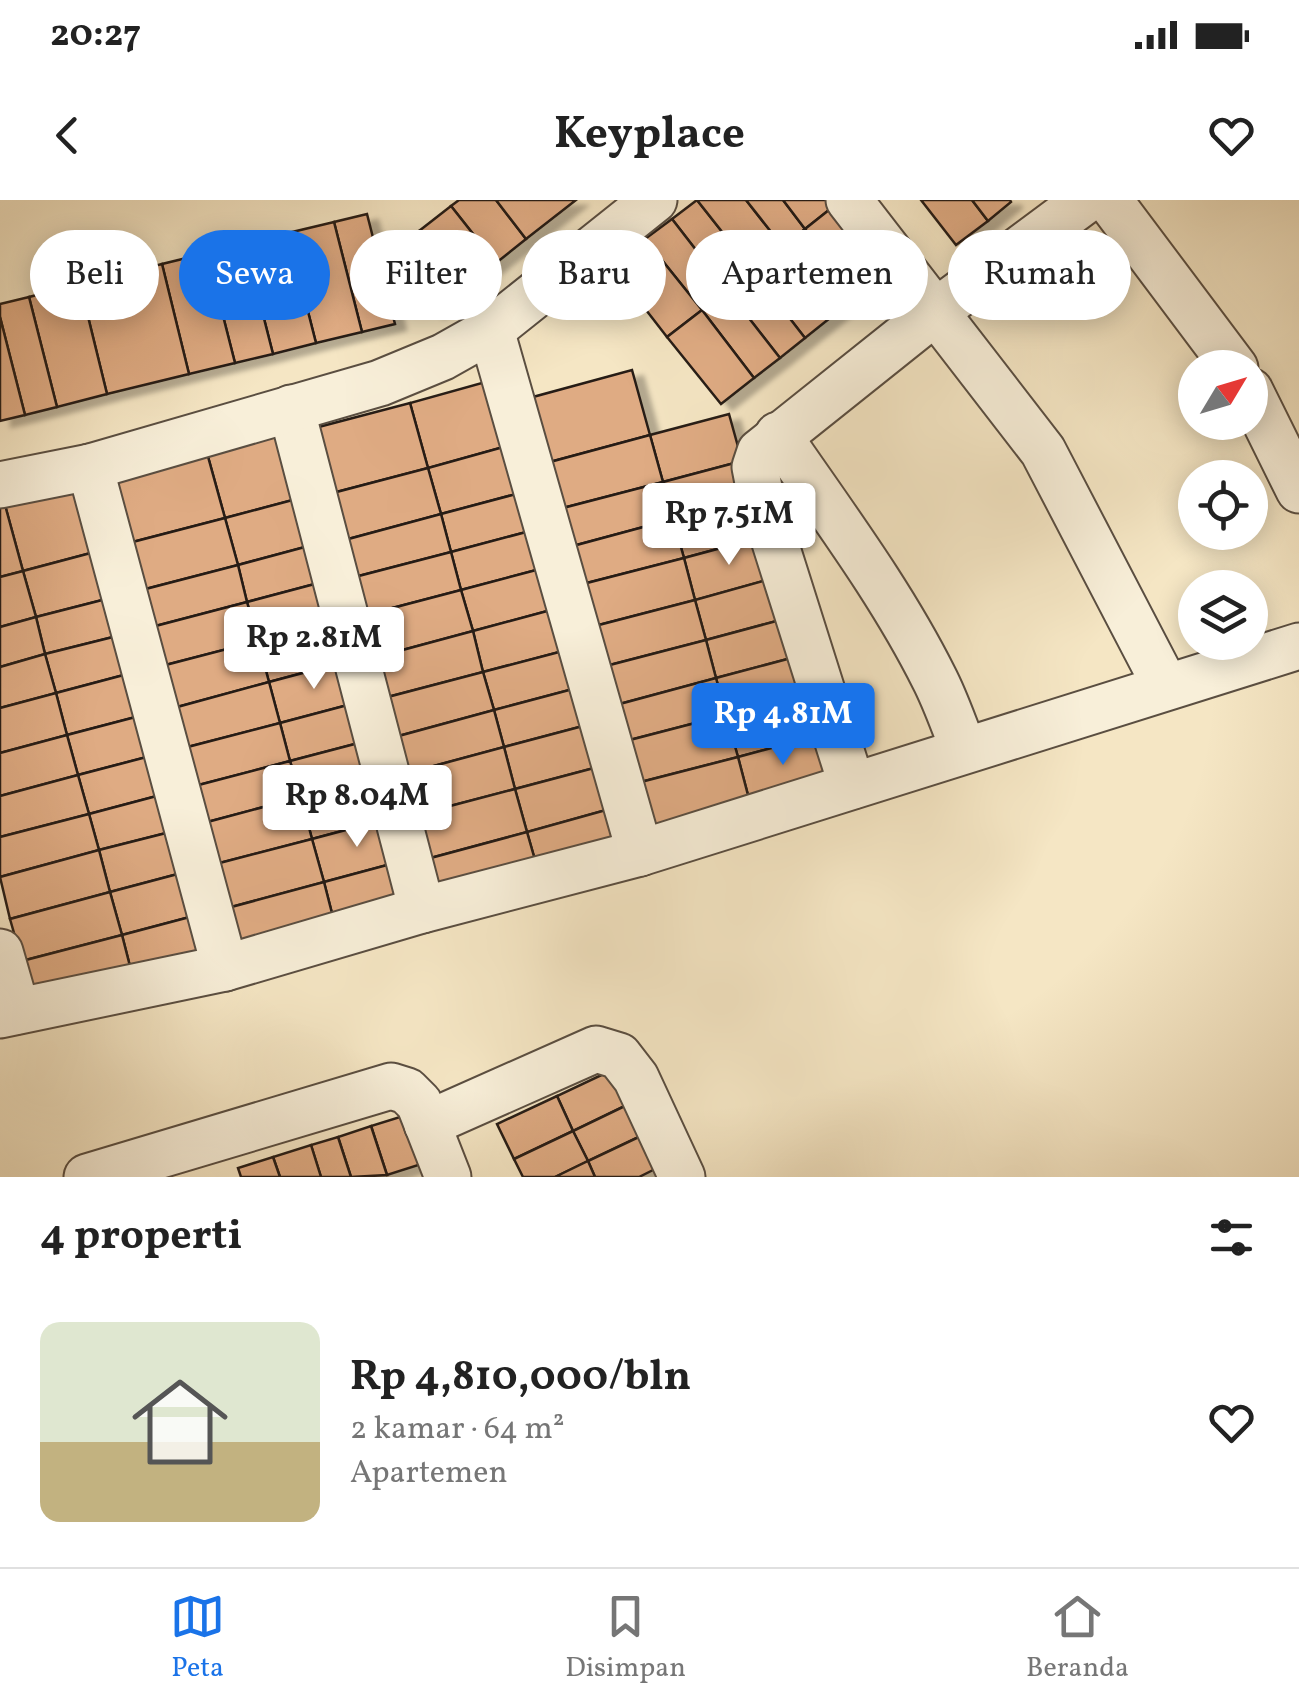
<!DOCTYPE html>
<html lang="id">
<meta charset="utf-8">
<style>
body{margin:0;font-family:Vollkorn,serif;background:#f6f6f6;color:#222;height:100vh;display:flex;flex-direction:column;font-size:38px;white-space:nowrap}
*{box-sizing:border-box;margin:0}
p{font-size:32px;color:#767676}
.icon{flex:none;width:55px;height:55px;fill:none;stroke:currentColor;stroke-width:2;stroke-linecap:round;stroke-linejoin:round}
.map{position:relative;height:977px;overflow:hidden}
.panel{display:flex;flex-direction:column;background:#fff;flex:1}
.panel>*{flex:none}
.banner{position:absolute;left:30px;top:30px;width:1240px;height:90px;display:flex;gap:20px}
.needle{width:65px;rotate:52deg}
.buttons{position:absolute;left:1178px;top:150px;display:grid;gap:20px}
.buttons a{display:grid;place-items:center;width:90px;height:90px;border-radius:50%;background:#fff;box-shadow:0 5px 25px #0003;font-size:50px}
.price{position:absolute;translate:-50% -85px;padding:0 22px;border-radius:10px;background:#fff;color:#222;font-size:32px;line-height:65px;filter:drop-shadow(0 2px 5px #0008)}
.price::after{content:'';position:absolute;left:50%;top:60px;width:30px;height:22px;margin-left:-15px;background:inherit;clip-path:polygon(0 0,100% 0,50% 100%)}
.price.on{background:#1a73e8;color:#fff}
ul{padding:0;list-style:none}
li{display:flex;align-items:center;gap:30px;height:250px;padding:0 40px}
li span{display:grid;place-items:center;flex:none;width:280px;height:200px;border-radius:20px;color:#555}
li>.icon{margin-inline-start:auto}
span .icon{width:120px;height:120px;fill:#fffc;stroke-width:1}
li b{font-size:42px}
h2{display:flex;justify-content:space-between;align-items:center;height:120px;padding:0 40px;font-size:42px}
.pill{padding:0 35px;border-radius:45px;background:#fff;box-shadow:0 5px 25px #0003;font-size:35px;line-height:90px}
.pill.on{background:#1a73e8;color:#fff}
.status{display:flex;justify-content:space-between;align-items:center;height:70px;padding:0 50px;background:#fff;direction:ltr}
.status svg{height:28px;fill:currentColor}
header{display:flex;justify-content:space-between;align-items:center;height:130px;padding:0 40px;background:#fff;font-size:45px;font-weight:700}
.tabs{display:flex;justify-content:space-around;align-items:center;height:140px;border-top:2px solid #e0e0e0;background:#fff;font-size:28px;color:#767676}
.tabs a{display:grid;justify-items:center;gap:5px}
.tabs .on{color:#1a73e8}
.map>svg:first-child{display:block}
.building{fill:#dfab83;stroke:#261c15;stroke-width:2.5;filter:url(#shadow)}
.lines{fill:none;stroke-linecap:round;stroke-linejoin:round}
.minor-casing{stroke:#5a4e41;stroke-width:49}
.minor{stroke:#f8efd9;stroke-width:45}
</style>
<div class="status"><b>20:27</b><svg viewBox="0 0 49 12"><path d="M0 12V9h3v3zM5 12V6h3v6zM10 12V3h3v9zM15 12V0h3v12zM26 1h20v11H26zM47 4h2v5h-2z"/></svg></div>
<header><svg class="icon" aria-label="back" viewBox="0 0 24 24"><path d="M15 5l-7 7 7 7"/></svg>Keyplace<svg class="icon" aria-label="heart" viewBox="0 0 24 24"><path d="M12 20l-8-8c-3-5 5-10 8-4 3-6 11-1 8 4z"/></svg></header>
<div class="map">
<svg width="1299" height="977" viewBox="0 0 1299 977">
<defs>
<filter id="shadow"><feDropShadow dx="11" dy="6" stdDeviation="2.5" flood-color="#0004"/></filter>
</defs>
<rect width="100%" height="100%" fill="#f5e6c4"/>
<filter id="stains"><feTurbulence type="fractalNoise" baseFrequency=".002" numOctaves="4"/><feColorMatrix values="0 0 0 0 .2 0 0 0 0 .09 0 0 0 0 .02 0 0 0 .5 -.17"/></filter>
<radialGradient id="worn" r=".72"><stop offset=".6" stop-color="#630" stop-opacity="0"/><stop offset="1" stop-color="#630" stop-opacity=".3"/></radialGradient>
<g class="building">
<path d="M 459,0 L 496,0 L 526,39 L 496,63 L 451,6 Z"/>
<path d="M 496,0 L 576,0 L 526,39 Z"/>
<path d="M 697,0 L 753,71 L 727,90 L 672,19 Z"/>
<path d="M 697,0 L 746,0 L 783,47 L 753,71 Z"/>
<path d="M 746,0 L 783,0 L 805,29 L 783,47 Z"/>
<path d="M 783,0 L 837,0 L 839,2 L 805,29 Z"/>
<path d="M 921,0 L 972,0 L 988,21 L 956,45 Z"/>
<path d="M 972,0 L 1010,0 L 1011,2 L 988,21 Z"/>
<path d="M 839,2 L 892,69 L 858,96 L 805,29 Z"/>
<path d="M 451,6 L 496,63 L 463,88 L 419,31 Z"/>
<path d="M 367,14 L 395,124 L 362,132 L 334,22 Z"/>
<path d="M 672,19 L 727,90 L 702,110 L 645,39 Z"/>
<path d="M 334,22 L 362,132 L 316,143 L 288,33 Z"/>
<path d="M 805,29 L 858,96 L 835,114 L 783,47 Z"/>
<path d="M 419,31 L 463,88 L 433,112 L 388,55 Z"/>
<path d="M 288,33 L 316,143 L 273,154 L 245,44 Z"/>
<path d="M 645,39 L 702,110 L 667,137 L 612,66 Z"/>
<path d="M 245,44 L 273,154 L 235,163 L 207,53 Z"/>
<path d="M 783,47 L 835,114 L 805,138 L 753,71 Z"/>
<path d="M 207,53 L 235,163 L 189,174 L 162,64 Z"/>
<path d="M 162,64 L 189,174 L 107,194 L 80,84 Z"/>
<path d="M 753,71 L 805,138 L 780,158 L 727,90 Z"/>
<path d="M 80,84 L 107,194 L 57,207 L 29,97 Z"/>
<path d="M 727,90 L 780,158 L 754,178 L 702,110 Z"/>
<path d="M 29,97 L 57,207 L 25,215 L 0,117 L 0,104 Z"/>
<path d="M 702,110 L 754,178 L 721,204 L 667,137 Z"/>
<path d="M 0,117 L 25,215 L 0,221 Z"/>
<path d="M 632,170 L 650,235 L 550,262 L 533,197 Z"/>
<path d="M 489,181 L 507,246 L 428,268 L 410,203 Z"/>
<path d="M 410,203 L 428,268 L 329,294 L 311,229 Z"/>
<path d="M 729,214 L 742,261 L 663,282 L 650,235 Z"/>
<path d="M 286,232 L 304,297 L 225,318 L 207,253 Z"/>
<path d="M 650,235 L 663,282 L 563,308 L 550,262 Z"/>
<path d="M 507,246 L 520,293 L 441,314 L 428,268 Z"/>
<path d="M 207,253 L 225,318 L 125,344 L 107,279 Z"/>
<path d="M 742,261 L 752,298 L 673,319 L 663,282 Z"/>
<path d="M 428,268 L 441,314 L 341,341 L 329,294 Z"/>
<path d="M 663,282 L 673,319 L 573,346 L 563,308 Z"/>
<path d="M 84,285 L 102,350 L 23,371 L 5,305 Z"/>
<path d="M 520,293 L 530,331 L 451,352 L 441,314 Z"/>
<path d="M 304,297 L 316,344 L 238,365 L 225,318 Z"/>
<path d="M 752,298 L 762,337 L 684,358 L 673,319 Z"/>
<path d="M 5,305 L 23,371 L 0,377 L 0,307 Z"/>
<path d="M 441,314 L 451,352 L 351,378 L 341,341 Z"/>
<path d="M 225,318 L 238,365 L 138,391 L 125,344 Z"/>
<path d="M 673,319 L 684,358 L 583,384 L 573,346 Z"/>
<path d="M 530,331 L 540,369 L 461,390 L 451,352 Z"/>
<path d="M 762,337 L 774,378 L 695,400 L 684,358 Z"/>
<path d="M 316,344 L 326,381 L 247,402 L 238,365 Z"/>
<path d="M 102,350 L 114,397 L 36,417 L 23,371 Z"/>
<path d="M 451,352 L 461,390 L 362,416 L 351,378 Z"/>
<path d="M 684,358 L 695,400 L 595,426 L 583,384 Z"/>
<path d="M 238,365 L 247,402 L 148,428 L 138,391 Z"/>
<path d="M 540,369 L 551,410 L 473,431 L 461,390 Z"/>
<path d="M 23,371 L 36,417 L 0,427 L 0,377 Z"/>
<path d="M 774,378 L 784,419 L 706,440 L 695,400 Z"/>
<path d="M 326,381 L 337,419 L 258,441 L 247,402 Z"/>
<path d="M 461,390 L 473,431 L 373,458 L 362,416 Z"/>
<path d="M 114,397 L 125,434 L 45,454 L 36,417 Z"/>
<path d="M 695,400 L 706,440 L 606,466 L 595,426 Z"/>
<path d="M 247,402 L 258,441 L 158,467 L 148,428 Z"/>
<path d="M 551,410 L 563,451 L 483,472 L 473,431 Z"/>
<path d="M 36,417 L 45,454 L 0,467 L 0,427 Z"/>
<path d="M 337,419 L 348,461 L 269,482 L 258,441 Z"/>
<path d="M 784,419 L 795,457 L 716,478 L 706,440 Z"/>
<path d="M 473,431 L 483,472 L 384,498 L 373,458 Z"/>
<path d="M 125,434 L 135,472 L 56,493 L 45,454 Z"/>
<path d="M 706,440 L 716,478 L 616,505 L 606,466 Z"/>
<path d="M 258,441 L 269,482 L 170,509 L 158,467 Z"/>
<path d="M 563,451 L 573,489 L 494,510 L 483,472 Z"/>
<path d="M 45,454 L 56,493 L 0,508 L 0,467 Z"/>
<path d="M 795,457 L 805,494 L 726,515 L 716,478 Z"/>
<path d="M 348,461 L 359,502 L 280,523 L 269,482 Z"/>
<path d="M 135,472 L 147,514 L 67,535 L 56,493 Z"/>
<path d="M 483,472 L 494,510 L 395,537 L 384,498 Z"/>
<path d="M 716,478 L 726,515 L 626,541 L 616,505 Z"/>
<path d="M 269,482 L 280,523 L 180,549 L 170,509 Z"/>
<path d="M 573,489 L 583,526 L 504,547 L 494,510 Z"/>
<path d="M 56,493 L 67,535 L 0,553 L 0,508 Z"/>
<path d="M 805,494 L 816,536 L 738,557 L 726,515 Z"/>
<path d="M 359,502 L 370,540 L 290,561 L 280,523 Z"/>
<path d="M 494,510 L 504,547 L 404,574 L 395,537 Z"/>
<path d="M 147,514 L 158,554 L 78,575 L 67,535 Z"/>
<path d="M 726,515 L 738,557 L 637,583 L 626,541 Z"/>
<path d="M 280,523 L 290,561 L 191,587 L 180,549 Z"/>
<path d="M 583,526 L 594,568 L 515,589 L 504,547 Z"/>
<path d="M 67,535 L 78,575 L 0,596 L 0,553 Z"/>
<path d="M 816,536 L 828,579 L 749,599 L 738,557 Z"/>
<path d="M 370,540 L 380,577 L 301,597 L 290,561 Z"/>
<path d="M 504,547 L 515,589 L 416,615 L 404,574 Z"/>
<path d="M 158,554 L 168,593 L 89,614 L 78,575 Z"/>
<path d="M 738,557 L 749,599 L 649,627 L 637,583 Z"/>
<path d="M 290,561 L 301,597 L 200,624 L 191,587 Z"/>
<path d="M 594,568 L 606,610 L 527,632 L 515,589 Z"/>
<path d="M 78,575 L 89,614 L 0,637 L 0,596 Z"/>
<path d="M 380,577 L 391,618 L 312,639 L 301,597 Z"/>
<path d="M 515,589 L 527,632 L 427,659 L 416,615 Z"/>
<path d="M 168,593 L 178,630 L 99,650 L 89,614 Z"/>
<path d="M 301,597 L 312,639 L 212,665 L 200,624 Z"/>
<path d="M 606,610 L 618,653 L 539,674 L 527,632 Z"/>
<path d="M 89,614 L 99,650 L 0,677 L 0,637 Z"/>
<path d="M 391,618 L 402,661 L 324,682 L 312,639 Z"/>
<path d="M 178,630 L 189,671 L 110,692 L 99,650 Z"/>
<path d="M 527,632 L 539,674 L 439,701 L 427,659 Z"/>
<path d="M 312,639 L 324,682 L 224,709 L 212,665 Z"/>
<path d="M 99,650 L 110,692 L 10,719 L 0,677 Z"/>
<path d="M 402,661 L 414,704 L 335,725 L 324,682 Z"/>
<path d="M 189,671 L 201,714 L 122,735 L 110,692 Z"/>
<path d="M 324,682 L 335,725 L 235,751 L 224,709 Z"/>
<path d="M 110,692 L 122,735 L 22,761 L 10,719 Z"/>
<path d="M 201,714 L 213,757 L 133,778 L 122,735 Z"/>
<path d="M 122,735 L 133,778 L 34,804 L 22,761 Z"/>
<path d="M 612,870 L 629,904 L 573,931 L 557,896 Z"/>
<path d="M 557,896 L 573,931 L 514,959 L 497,924 Z"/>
<path d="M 629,904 L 643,935 L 588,961 L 573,931 Z"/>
<path d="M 416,912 L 431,961 L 387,975 L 371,926 Z"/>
<path d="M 371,926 L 387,975 L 351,977 L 338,937 Z"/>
<path d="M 573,931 L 588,961 L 555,977 L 523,977 L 514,959 Z"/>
<path d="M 643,935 L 659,967 L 639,977 L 595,977 L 588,961 Z"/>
<path d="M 338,937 L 351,977 L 321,977 L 311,945 Z"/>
<path d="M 311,945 L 321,977 L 280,977 L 273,957 Z"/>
<path d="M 273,957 L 280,977 L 241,977 L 238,968 Z"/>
<path d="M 588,961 L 595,977 L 555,977 Z"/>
</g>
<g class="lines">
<defs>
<g id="minor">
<path d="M 849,0 L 1043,251 L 1166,487"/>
<path d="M 1109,0 L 1235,168"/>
<path d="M 491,130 L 640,653"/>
<path d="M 1250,191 L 1299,290"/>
<path d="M 291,208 L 422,710"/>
<path d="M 778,235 C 832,314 891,392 934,478 C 946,501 954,526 964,550"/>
<path d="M 90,267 L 225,768"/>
<path d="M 0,285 L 90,267 L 380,183 L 443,157 L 491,130 L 654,0"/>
<path d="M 852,586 L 761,298 L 755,267 L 760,252 L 934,113 L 1086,0"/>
<path d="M 0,752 L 17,811"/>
<path d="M 0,815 L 225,768 L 422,710 L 640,653 L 1299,446"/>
<path d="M 427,924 L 596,849 L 619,856 L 636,878 L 682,977"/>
<path d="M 87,977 L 391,886 L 407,891 L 419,903 L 448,977"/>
</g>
</defs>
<use href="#minor" class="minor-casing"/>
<use href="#minor" class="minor"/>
</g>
<rect width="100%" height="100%" filter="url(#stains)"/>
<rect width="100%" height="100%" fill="url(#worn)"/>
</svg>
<div class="buttons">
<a><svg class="needle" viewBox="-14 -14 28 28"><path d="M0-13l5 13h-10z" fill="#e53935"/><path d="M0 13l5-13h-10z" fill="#767676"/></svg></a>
<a><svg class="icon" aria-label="locate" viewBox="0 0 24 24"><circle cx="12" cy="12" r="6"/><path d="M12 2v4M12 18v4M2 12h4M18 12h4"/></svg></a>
<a><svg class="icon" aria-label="layers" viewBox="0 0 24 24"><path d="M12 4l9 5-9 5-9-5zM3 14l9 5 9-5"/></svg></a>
</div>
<b class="price" style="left:729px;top:368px">Rp 7.51M</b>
<b class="price" style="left:314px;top:492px">Rp 2.81M</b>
<b class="price on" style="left:783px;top:568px">Rp 4.81M</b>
<b class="price" style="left:357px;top:650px">Rp 8.04M</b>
<div class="banner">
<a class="pill">Beli</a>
<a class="pill on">Sewa</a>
<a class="pill">Filter</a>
<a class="pill">Baru</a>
<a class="pill">Apartemen</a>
<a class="pill">Rumah</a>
</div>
</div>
<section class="panel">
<h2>4 properti<svg class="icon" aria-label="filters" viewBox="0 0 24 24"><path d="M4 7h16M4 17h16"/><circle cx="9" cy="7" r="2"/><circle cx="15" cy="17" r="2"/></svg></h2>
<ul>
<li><span style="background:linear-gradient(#dfe7d0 60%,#c2b280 0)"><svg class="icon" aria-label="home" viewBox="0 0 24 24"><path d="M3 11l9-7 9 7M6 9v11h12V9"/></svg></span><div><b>Rp 4,810,000/bln</b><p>2 kamar · 64 m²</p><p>Apartemen</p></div><svg class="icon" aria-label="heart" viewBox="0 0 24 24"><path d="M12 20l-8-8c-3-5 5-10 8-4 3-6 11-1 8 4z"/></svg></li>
</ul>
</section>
<nav class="tabs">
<a class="on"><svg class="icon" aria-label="map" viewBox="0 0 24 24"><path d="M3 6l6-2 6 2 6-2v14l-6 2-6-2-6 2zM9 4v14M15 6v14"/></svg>Peta</a>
<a><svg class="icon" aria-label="saved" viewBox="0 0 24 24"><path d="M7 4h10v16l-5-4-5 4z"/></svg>Disimpan</a>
<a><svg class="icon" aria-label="home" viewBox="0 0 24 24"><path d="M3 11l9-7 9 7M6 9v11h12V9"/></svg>Beranda</a>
</nav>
